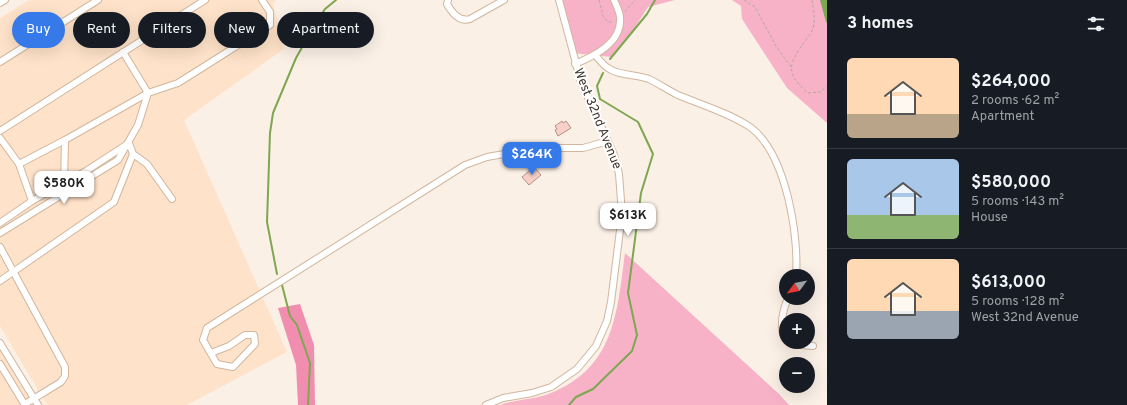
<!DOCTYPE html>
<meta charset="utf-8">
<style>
body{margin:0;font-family:Overpass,sans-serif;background:#242831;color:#f1f3f6;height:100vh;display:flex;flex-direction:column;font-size:15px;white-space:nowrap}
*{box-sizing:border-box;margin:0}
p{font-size:13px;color:#9ea1a6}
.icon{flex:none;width:22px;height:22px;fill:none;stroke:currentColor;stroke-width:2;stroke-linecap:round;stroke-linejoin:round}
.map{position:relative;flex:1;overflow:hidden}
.details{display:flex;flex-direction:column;background:#171b24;width:300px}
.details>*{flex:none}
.top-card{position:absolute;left:12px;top:12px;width:380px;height:36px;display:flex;gap:8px}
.needle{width:26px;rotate:238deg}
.fabs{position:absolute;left:779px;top:269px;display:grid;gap:8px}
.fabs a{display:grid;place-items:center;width:36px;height:36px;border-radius:50%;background:#171b24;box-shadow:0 4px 16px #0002;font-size:20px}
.price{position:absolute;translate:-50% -34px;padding:0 9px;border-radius:8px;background:#fff;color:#222;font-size:13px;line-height:26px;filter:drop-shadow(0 1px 2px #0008)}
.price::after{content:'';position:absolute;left:50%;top:24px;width:12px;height:9px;margin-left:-6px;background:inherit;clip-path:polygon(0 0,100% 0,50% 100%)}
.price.selected{background:#357ae8;color:#fff}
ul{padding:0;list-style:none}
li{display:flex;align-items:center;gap:12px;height:100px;padding:0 20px}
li+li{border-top:1px solid #363941}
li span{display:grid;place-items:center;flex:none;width:112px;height:80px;border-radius:6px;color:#555}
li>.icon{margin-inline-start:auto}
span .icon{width:48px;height:48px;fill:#fffc;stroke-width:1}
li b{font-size:17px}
h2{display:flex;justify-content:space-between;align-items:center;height:48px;padding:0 20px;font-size:17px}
.tag{padding:0 14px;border-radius:18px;background:#171b24;box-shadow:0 4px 16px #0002;font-size:14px;line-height:36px}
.tag.selected{background:#357ae8;color:#fff}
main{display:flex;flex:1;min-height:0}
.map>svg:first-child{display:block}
.built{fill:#fee2c9}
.green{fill:#f7b2c8}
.forest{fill:#f18eb0}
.water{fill:#7da750}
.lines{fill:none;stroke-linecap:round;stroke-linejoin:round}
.stream{stroke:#7da750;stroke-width:2}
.building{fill:#f8d0c8;stroke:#b59089}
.minor-casing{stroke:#d1b69d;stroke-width:8}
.path{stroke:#b4a99f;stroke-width:1;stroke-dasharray:3 2;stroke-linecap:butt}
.minor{stroke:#fff;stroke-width:6}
.labels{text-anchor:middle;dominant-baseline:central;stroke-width:4;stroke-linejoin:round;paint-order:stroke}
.street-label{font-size:13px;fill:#40352b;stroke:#fff}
</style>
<main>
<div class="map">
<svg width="827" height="405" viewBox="0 0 827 405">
<rect width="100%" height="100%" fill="#fbf0e6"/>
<g class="built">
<path d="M 29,0 L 277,0 L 273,3 L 284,49 L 184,120 L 287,352 L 187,405 L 47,405 L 0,326 L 0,18 Z"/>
<path d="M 0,343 L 44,405 L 0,405 Z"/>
</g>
<g class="green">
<path d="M 558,0 L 675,0 L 648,7 L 630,35 L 612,57 L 573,53 Z"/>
<path d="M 732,0 L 827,0 L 827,123 L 787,88 L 742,19 L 741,6 Z"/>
<path d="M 625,253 L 779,394 L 789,405 L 500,405 C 516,399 534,400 551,393 C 615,367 617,312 625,253 Z"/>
</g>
<path class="forest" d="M 300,304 L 314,345 L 315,405 L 298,405 L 296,365 L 278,308 Z"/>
<path class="water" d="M 820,0 L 827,0 L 827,23 L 826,22 Z"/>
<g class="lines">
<g class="stream">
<path d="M 610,59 L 647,14 L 655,0"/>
<path d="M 277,274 L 267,222 L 270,133 L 273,113 L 296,58 L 317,21 L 325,9 L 336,0"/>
<path d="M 282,285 L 290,316 L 297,325 L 310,363 L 308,405"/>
<path d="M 569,405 L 576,397 L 593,389 L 632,351 L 637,335 L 628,293 L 641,193 L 653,154 L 638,122 L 600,99 L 597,86 L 603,73"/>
</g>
</g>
<g class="building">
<path d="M 562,121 L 563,123 L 566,121 L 571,128 L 558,136 L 555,130 L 557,129 L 555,126 Z"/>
<path d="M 534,167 L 541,175 L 529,185 L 522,177 Z"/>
</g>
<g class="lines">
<defs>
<g id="minor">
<path d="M 448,0 L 447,4 C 452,13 460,22 470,19 L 504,0"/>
<path d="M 0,3 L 5,0"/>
<path d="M 595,55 C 599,59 603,65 608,68 C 619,76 636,74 649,79 C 659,84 668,90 678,95 C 702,105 729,113 750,127 C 786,153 799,235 796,276"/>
<path d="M 0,62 L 98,0"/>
<path d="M 575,64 C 594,56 622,43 620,18 C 620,12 616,5 614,0"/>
<path d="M 0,131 L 205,0"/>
<path d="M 0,138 L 19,164 L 32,201"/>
<path d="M 133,154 L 147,164 L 172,199"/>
<path d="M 19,164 L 65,140"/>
<path d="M 64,184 L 65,140 L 148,93 L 123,52"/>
<path d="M 0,223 L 32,201 L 86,171 L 129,143 L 133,154 L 114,202 L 0,281"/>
<path d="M 0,233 L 118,160 L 138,125 L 148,93 L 178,83 L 270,25 L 270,12 L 262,0"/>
<path d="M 0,247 L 65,367 L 65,376 L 61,382 L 25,404"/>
<path d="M 786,340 C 778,329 783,310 788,298"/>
<path d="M 788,342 L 791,344 L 813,346"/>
<path d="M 0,343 L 38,405"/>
<path d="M 211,353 L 229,346 L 245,335 L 254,335 L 255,344 L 233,367 L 217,364 L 203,340 L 207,328 L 465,165 L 487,157 L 538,148 L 583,148 L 608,141"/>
<path d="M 0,364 L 25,405"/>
<path d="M 486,405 L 503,398 L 532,393 L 551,387 L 577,369 L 596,346 L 607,321 L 611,302 L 622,214 L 619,174 L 614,155 L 581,82 L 559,0"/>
</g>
</defs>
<use href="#minor" class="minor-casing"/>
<g class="path">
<path d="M 599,0 L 603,16 L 608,22 L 613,22"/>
<path d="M 744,0 L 755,7 L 776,46 L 791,67"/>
<path d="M 812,0 C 813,9 816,19 813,28 C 812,32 808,37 805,41 C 789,64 784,72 808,93 L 820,92 L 827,86"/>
<path d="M 625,12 L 635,0"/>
</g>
<use href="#minor" class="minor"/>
</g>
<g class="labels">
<g class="street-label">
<text transform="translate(597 119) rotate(68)">West 32nd Avenue</text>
</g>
</g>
</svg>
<div class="fabs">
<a><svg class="needle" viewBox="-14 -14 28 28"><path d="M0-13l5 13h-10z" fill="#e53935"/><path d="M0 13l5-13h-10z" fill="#9ea1a6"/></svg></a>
<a>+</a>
<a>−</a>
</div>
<b class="price selected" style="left:532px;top:176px">$264K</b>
<b class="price" style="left:64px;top:205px">$580K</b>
<b class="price" style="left:628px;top:237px">$613K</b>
<div class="top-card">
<a class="tag selected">Buy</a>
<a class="tag">Rent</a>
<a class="tag">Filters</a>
<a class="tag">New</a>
<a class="tag">Apartment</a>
</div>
</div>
<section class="details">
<h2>3 homes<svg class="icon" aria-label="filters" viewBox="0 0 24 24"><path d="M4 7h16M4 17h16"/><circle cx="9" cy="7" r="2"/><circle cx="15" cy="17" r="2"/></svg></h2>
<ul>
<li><span style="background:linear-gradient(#ffd9b3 70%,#b9a48a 0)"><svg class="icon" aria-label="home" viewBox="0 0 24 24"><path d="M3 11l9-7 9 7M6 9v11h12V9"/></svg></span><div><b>$264,000</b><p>2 rooms · 62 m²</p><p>Apartment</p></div></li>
<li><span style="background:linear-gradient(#a9c7e8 70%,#8fb573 0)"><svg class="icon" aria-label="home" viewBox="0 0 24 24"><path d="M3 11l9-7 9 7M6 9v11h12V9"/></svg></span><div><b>$580,000</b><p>5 rooms · 143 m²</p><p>House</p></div></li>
<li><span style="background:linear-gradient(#ffd9b3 65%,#9aa5b1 0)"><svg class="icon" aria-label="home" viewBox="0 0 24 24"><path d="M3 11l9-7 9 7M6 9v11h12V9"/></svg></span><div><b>$613,000</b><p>5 rooms · 128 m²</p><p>West 32nd Avenue</p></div></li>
</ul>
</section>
</main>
